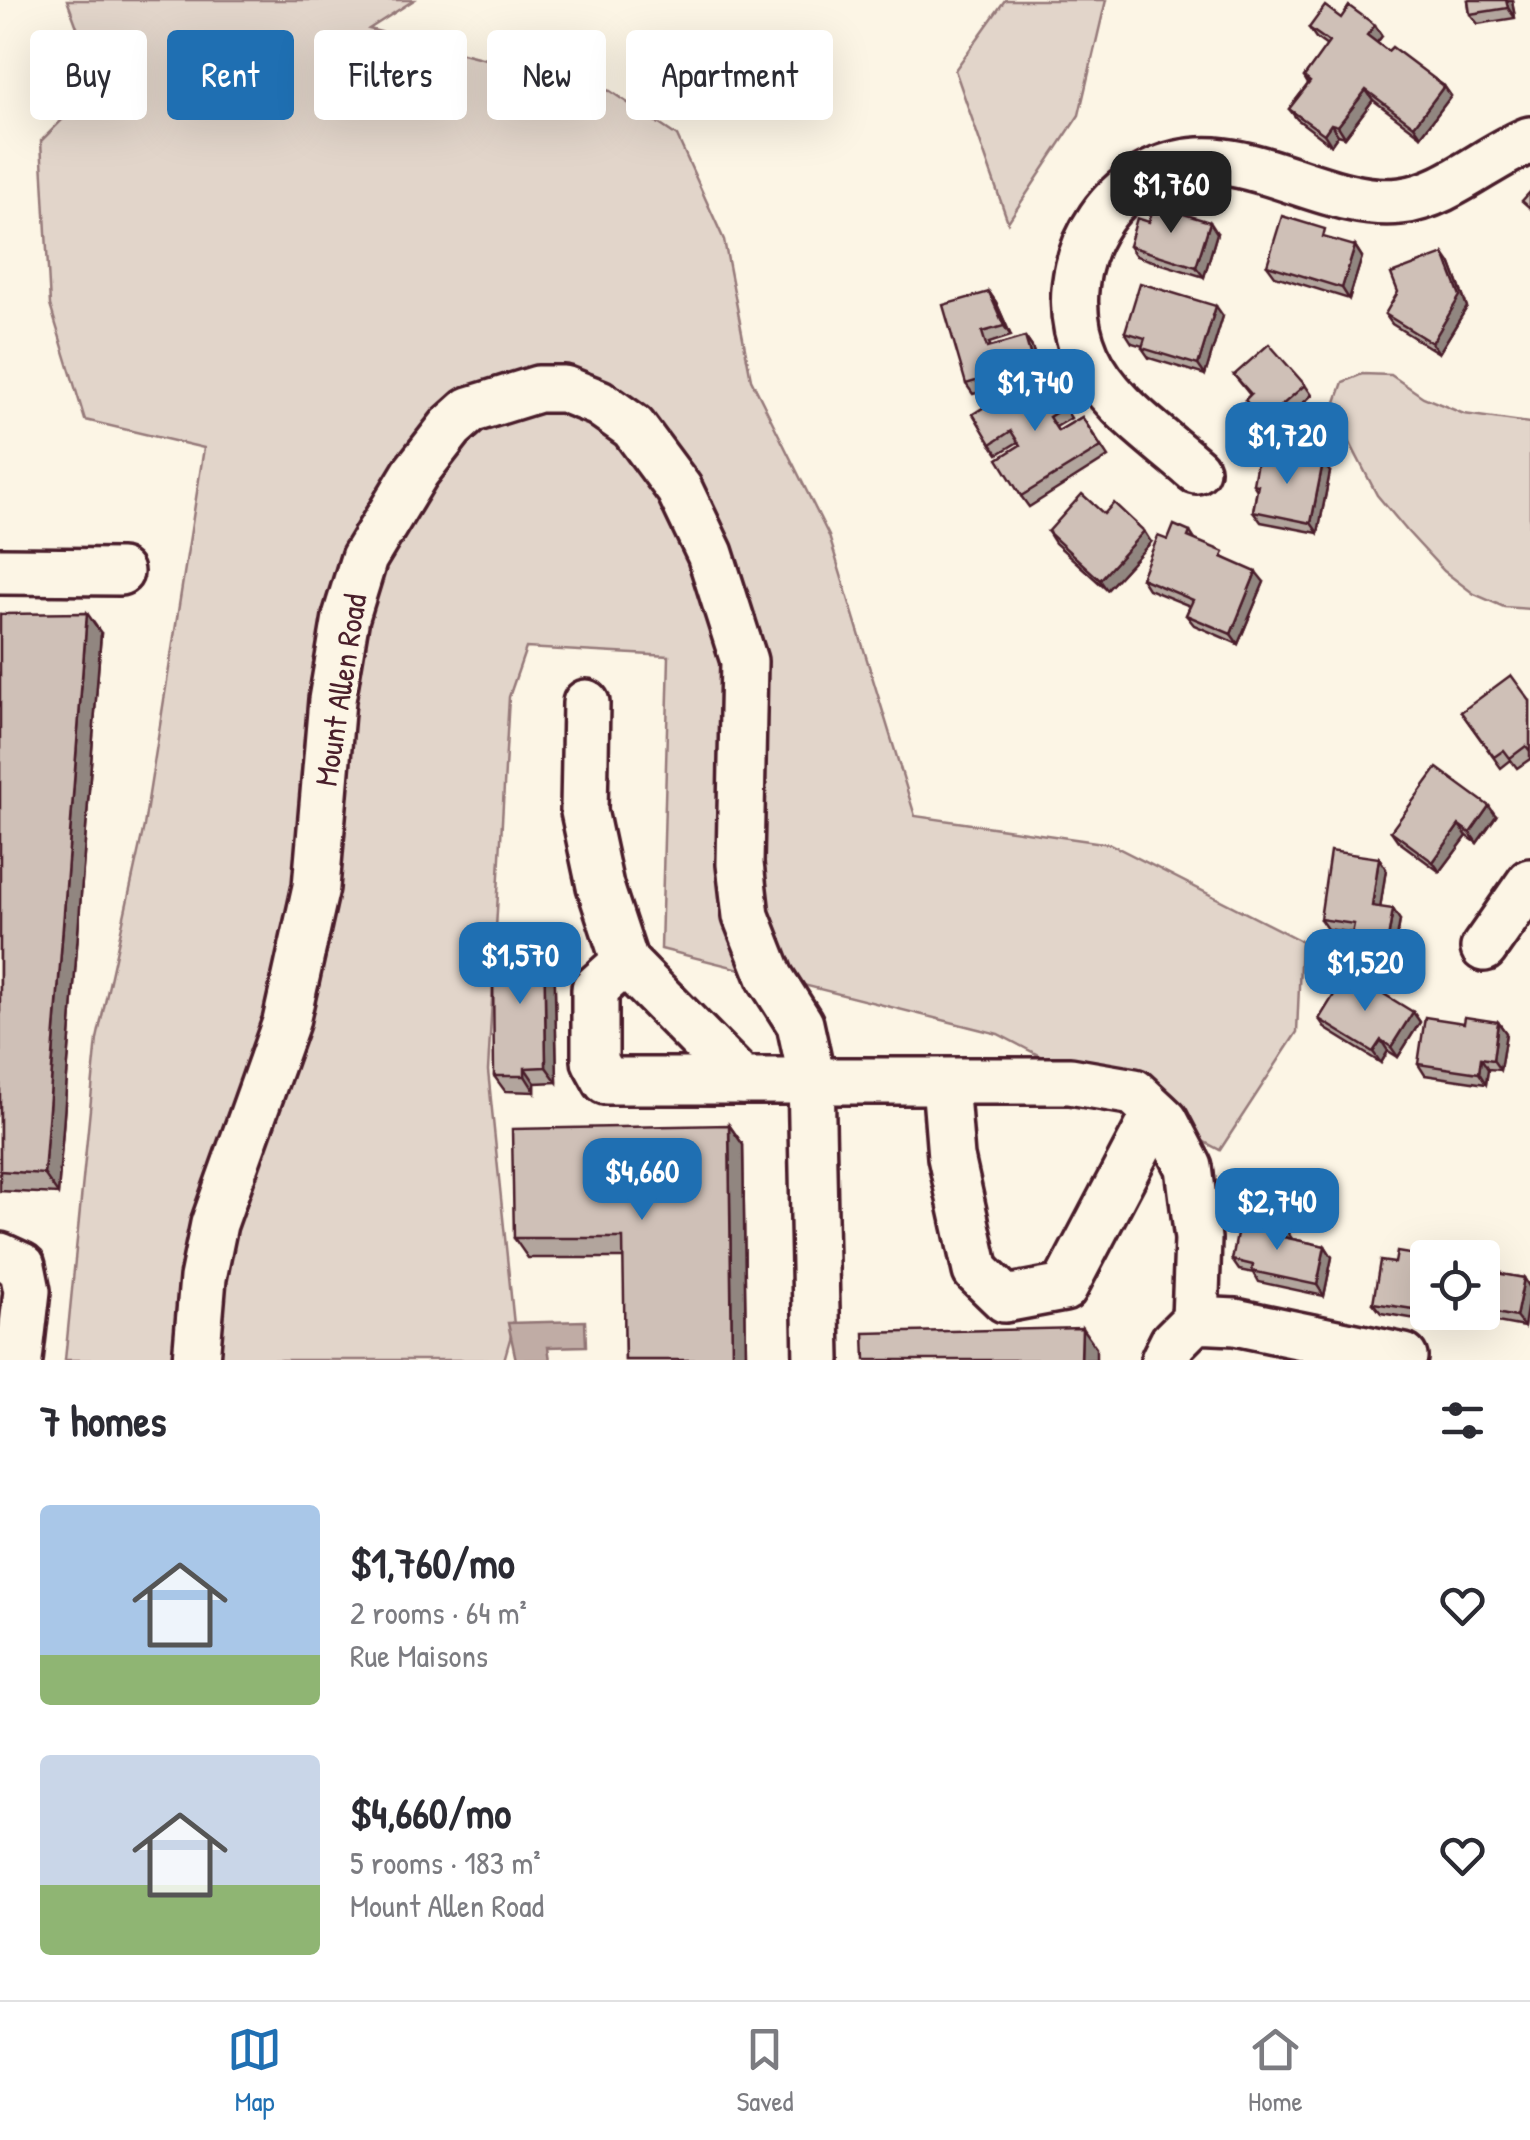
<!DOCTYPE html>
<meta charset="utf-8">
<style>
body{margin:0;font-family:"Patrick Hand",sans-serif;background:#f7f7f7;color:#2b2b33;height:100vh;display:flex;flex-direction:column;font-size:38px;white-space:nowrap}
*{box-sizing:border-box;margin:0}
p{font-size:32px;color:#7c7c81}
.icon{flex:none;width:55px;height:55px;fill:none;stroke:currentColor;stroke-width:2;stroke-linecap:round;stroke-linejoin:round}
.map{position:relative;height:1360px;overflow:hidden}
.panel{display:flex;flex-direction:column;background:#fff;flex:1}
.panel>*{flex:none}
.top-card{position:absolute;left:30px;top:30px;width:1000px;height:90px;display:flex;gap:20px}
.buttons{position:absolute;left:1410px;top:1240px;display:grid;gap:20px}
.buttons a{display:grid;place-items:center;width:90px;height:90px;border-radius:10px;background:#fff;box-shadow:0 10px 40px #0002;font-size:50px}
.price{position:absolute;translate:-50% -85px;padding:0 22px;border-radius:20px;background:#1f6fb2;color:#fff;font-size:32px;line-height:65px;filter:drop-shadow(0 2px 5px #0008)}
.price::after{content:'';position:absolute;left:50%;top:60px;width:30px;height:22px;margin-left:-15px;background:inherit;clip-path:polygon(0 0,100% 0,50% 100%)}
.price.active{background:#222;color:#fff}
ul{padding:0;list-style:none}
li{display:flex;align-items:center;gap:30px;height:250px;padding:0 40px}
li span{display:grid;place-items:center;flex:none;width:280px;height:200px;border-radius:10px;color:#555}
li>.icon{margin-inline-start:auto}
span .icon{width:120px;height:120px;fill:#fffc;stroke-width:1}
li b{font-size:42px}
h2{display:flex;justify-content:space-between;align-items:center;height:120px;padding:0 40px;font-size:42px}
.chip{padding:0 35px;border-radius:10px;background:#fff;box-shadow:0 10px 40px #0002;font-size:35px;line-height:90px}
.chip.active{background:#1f6fb2;color:#fff}
.tabs{display:flex;justify-content:space-around;align-items:center;height:140px;border-top:2px solid #e1e1e2;background:#fff;font-size:28px;color:#7c7c81}
.tabs a{display:grid;justify-items:center;gap:5px}
.tabs .active{color:#1f6fb2}
.map>svg:first-child{display:block}
.green{fill:#e2d5ca;stroke:#967a7a;stroke-width:2.5}
.water{fill:#c0aca5;stroke:#917474;stroke-width:2.5}
.lines{fill:none;stroke-linecap:round;stroke-linejoin:round}
.minor-casing{stroke:#4a1f2b;stroke-width:52}
.minor{stroke:#fcf5e5;stroke-width:45}
.wall{fill:#b2a59d;stroke:#4a1f2b;stroke-width:2.5}
.shaded-wall{fill:#918680;stroke:#4a1f2b;stroke-width:2.5}
.building{fill:#cfc0b7;stroke:#4a1f2b;stroke-width:2.5}
.labels{text-anchor:middle;dominant-baseline:central;stroke-width:10;stroke-linejoin:round;paint-order:stroke}
.street-label{font-size:32px;fill:#4a1f2b;stroke:#fcf5e5}
</style>
<div class="map">
<svg width="1530" height="1360" viewBox="0 0 1530 1360">
<rect width="100%" height="100%" fill="#fcf5e5"/>
<filter id="ink" filterUnits="userSpaceOnUse"><feTurbulence type="fractalNoise" baseFrequency=".01" numOctaves="2"/><feDisplacementMap in="SourceGraphic" scale="20" xChannelSelector="R" yChannelSelector="G"/><feConvolveMatrix kernelMatrix="1 2 1 2 8 2 1 2 1" color-interpolation-filters="sRGB"/></filter>
<g filter="url(#ink)">
<g class="green">
<path d="M 67,0 L 414,0 L 369,29 L 610,91 L 677,136 L 724,240 L 751,379 L 829,536 L 915,816 L 1110,844 L 1301,941 L 1297,1032 L 1220,1150 L 998,1034 L 661,949 L 669,656 L 526,648 L 509,697 L 488,1071 L 514,1325 L 504,1360 L 65,1360 L 97,1039 L 144,826 L 204,448 L 85,420 L 50,305 L 41,141 L 98,84 Z"/>
<path d="M 1005,0 L 1106,0 L 1079,115 L 1008,222 L 955,70 Z"/>
<path d="M 1362,374 L 1391,375 L 1423,397 L 1464,414 L 1530,423 L 1530,609 L 1504,607 L 1474,594 L 1444,571 L 1408,532 L 1377,495 L 1349,441 L 1336,402 L 1343,382 Z"/>
</g>
<path class="water" d="M 585,1321 L 586,1346 L 548,1347 L 550,1360 L 516,1360 L 508,1323 Z"/>
<g class="lines">
<defs>
<g id="minor">
<path d="M 1196,470 C 1158,436 1107,403 1086,356 C 1045,263 1119,148 1224,162 C 1281,169 1344,208 1401,201 C 1447,196 1487,157 1530,140"/>
<path d="M 0,571 L 120,572"/>
<path d="M 586,703 L 584,811 L 600,886 L 625,962 L 595,989 L 595,1061 L 606,1081 L 1070,1081 L 1134,1092 L 1165,1121 L 1189,1167 L 1198,1239 L 1195,1320"/>
<path d="M 1484,948 L 1530,882"/>
<path d="M 625,962 L 742,1081"/>
<path d="M 945,1082 L 951,1157 L 976,1271 L 1005,1299 L 1064,1288 L 1156,1113"/>
<path d="M 0,1256 L 22,1266 L 27,1291 L 19,1360"/>
<path d="M 196,1360 L 203,1278 L 214,1224 L 286,1022 L 316,887 L 332,700 L 346,617 L 364,558 L 416,472 L 451,427 L 470,410 L 538,389 L 564,389 L 599,403 L 633,427 L 679,489 L 710,554 L 744,661 L 740,864 L 746,916 L 770,977 L 800,1024 L 811,1075 L 817,1360"/>
<path d="M 1164,1360 L 1173,1342 L 1195,1320 L 1235,1322 L 1404,1357"/>
</g>
</defs>
<use href="#minor" class="minor-casing"/>
<use href="#minor" class="minor"/>
</g>
<g class="wall">
<path d="M 1468,0 L 1512,0 L 1515,18 L 1478,24 L 1470,14 Z"/>
<path d="M 1341,18 L 1382,36 L 1377,43 L 1388,51 L 1444,86 L 1451,96 L 1421,136 L 1373,100 L 1345,137 L 1338,135 L 1331,145 L 1297,119 L 1289,109 L 1308,84 L 1304,77 L 1327,46 L 1316,38 L 1309,28 Z"/>
<path d="M 1149,222 L 1217,233 L 1204,277 L 1136,256 L 1129,246 Z"/>
<path d="M 1355,246 L 1362,257 L 1349,299 L 1275,276 L 1267,265 Z"/>
<path d="M 1451,264 L 1467,307 L 1439,353 L 1392,324 L 1385,314 Z"/>
<path d="M 989,292 L 996,302 L 1011,336 L 989,343 L 991,347 L 1025,337 L 1032,347 L 1040,373 L 1049,382 L 1071,418 L 1056,427 L 1058,431 L 1082,417 L 1108,457 L 1029,507 L 1021,496 L 1020,445 L 1018,442 L 998,454 L 991,444 L 1033,377 L 973,394 L 966,384 Z"/>
<path d="M 1223,316 L 1205,375 L 1149,358 L 1142,348 L 1143,346 L 1132,343 L 1125,332 Z"/>
<path d="M 1234,375 L 1305,385 L 1312,395 L 1272,431 L 1245,400 L 1250,395 Z"/>
<path d="M 1281,460 L 1330,472 L 1318,533 L 1261,522 L 1253,511 L 1257,490 L 1253,484 Z"/>
<path d="M 1048,532 L 1151,542 L 1107,590 L 1055,543 Z"/>
<path d="M 1190,532 L 1195,540 L 1264,582 L 1238,644 L 1194,625 L 1186,615 L 1190,606 L 1148,589 L 1141,578 L 1168,540 Z"/>
<path d="M 0,614 L 101,633 L 58,1194 L 0,1191 Z"/>
<path d="M 1530,701 L 1530,759 L 1517,768 L 1511,760 L 1501,768 L 1461,712 Z"/>
<path d="M 1496,816 L 1477,843 L 1467,836 L 1440,872 L 1398,841 L 1391,831 Z"/>
<path d="M 1379,858 L 1386,869 L 1380,907 L 1400,920 L 1395,950 L 1360,945 L 1353,933 L 1327,929 L 1320,919 Z"/>
<path d="M 554,948 L 557,1082 L 535,1083 L 535,1092 L 505,1091 L 494,1076 L 502,967 Z"/>
<path d="M 1413,1012 L 1420,1022 L 1398,1057 L 1388,1051 L 1381,1063 L 1326,1029 L 1319,1019 Z"/>
<path d="M 1498,1022 L 1506,1033 L 1500,1070 L 1488,1069 L 1486,1084 L 1425,1075 L 1418,1064 L 1464,1023 Z"/>
<path d="M 729,1125 L 743,1145 L 746,1360 L 625,1360 L 624,1258 L 528,1258 L 514,1238 Z"/>
<path d="M 1292,1239 L 1325,1246 L 1332,1257 L 1324,1296 L 1259,1282 L 1254,1273 L 1239,1270 L 1232,1260 Z"/>
<path d="M 1482,1261 L 1505,1275 L 1524,1278 L 1530,1288 L 1524,1327 L 1454,1314 L 1453,1312 L 1482,1312 Z"/>
<path d="M 1395,1263 L 1429,1312 L 1428,1321 L 1381,1313 L 1373,1303 Z"/>
</g>
<g class="shaded-wall">
<path d="M 1506,0 L 1512,0 L 1515,18 L 1508,8 Z"/>
<path d="M 1375,25 L 1382,36 L 1374,46 L 1367,35 Z"/>
<path d="M 1444,86 L 1451,96 L 1421,136 L 1414,126 Z"/>
<path d="M 1366,90 L 1373,100 L 1345,137 L 1338,126 Z"/>
<path d="M 1331,124 L 1338,135 L 1331,145 L 1324,134 Z"/>
<path d="M 1210,222 L 1217,233 L 1204,277 L 1196,267 Z"/>
<path d="M 1355,246 L 1362,257 L 1349,299 L 1342,288 Z"/>
<path d="M 1444,254 L 1451,264 L 1467,307 L 1439,353 L 1432,343 Z"/>
<path d="M 989,292 L 996,302 L 1011,336 L 1004,326 Z"/>
<path d="M 1216,306 L 1223,316 L 1205,375 L 1198,365 Z"/>
<path d="M 1025,337 L 1032,347 L 1041,375 L 1033,364 Z"/>
<path d="M 1323,462 L 1330,472 L 1318,533 L 1311,523 Z"/>
<path d="M 1144,531 L 1151,542 L 1107,590 L 1100,580 Z"/>
<path d="M 1256,572 L 1264,582 L 1238,644 L 1231,634 Z"/>
<path d="M 87,613 L 101,633 L 58,1194 L 44,1174 Z"/>
<path d="M 1489,806 L 1496,816 L 1477,843 L 1470,833 Z"/>
<path d="M 1459,825 L 1467,836 L 1440,872 L 1433,862 Z"/>
<path d="M 1379,858 L 1386,869 L 1379,916 L 1372,906 Z"/>
<path d="M 1393,909 L 1400,920 L 1395,950 L 1388,939 Z"/>
<path d="M 544,933 L 554,948 L 557,1082 L 546,1067 Z"/>
<path d="M 1413,1012 L 1420,1022 L 1398,1057 L 1391,1047 Z"/>
<path d="M 1498,1022 L 1506,1033 L 1500,1070 L 1493,1060 Z"/>
<path d="M 1381,1040 L 1388,1051 L 1381,1063 L 1373,1052 Z"/>
<path d="M 1481,1058 L 1488,1069 L 1486,1084 L 1479,1073 Z"/>
<path d="M 525,1068 L 535,1083 L 535,1092 L 525,1076 Z"/>
<path d="M 729,1125 L 743,1145 L 746,1360 L 732,1360 Z"/>
<path d="M 1285,1228 L 1292,1239 L 1283,1237 Z"/>
<path d="M 1325,1246 L 1332,1257 L 1324,1296 L 1317,1285 Z"/>
<path d="M 1428,1263 L 1428,1312 L 1429,1312 L 1428,1321 L 1420,1310 Z"/>
<path d="M 1524,1278 L 1530,1288 L 1524,1327 L 1516,1317 Z"/>
<path d="M 1082,1328 L 1096,1348 L 1096,1360 L 1081,1360 Z"/>
</g>
<g class="building">
<path d="M 1468,0 L 1506,0 L 1508,8 L 1470,14 Z"/>
<path d="M 1325,6 L 1341,18 L 1349,6 L 1375,25 L 1367,35 L 1388,51 L 1392,47 L 1444,86 L 1414,126 L 1366,90 L 1338,126 L 1331,124 L 1324,134 L 1289,109 L 1310,82 L 1304,77 L 1329,42 L 1309,28 Z"/>
<path d="M 1530,192 L 1530,208 L 1522,201 Z"/>
<path d="M 1154,205 L 1210,222 L 1196,267 L 1129,246 L 1137,218 L 1149,222 Z"/>
<path d="M 1282,216 L 1325,229 L 1323,237 L 1355,246 L 1342,288 L 1267,265 Z"/>
<path d="M 1444,254 L 1460,296 L 1432,343 L 1385,314 L 1398,292 L 1391,274 Z"/>
<path d="M 1140,283 L 1216,306 L 1198,365 L 1142,348 L 1145,338 L 1125,332 Z"/>
<path d="M 989,292 L 1004,326 L 982,332 L 987,348 L 1025,337 L 1033,364 L 966,384 L 943,305 Z"/>
<path d="M 1269,344 L 1305,385 L 1264,421 L 1245,400 L 1251,394 L 1234,375 Z"/>
<path d="M 1041,372 L 1063,408 L 1049,417 L 1058,431 L 1082,417 L 1101,447 L 1021,496 L 998,459 L 1020,445 L 1011,431 L 991,444 L 973,414 Z"/>
<path d="M 1282,454 L 1323,462 L 1311,523 L 1253,511 L 1258,485 L 1253,484 L 1258,456 L 1281,460 Z"/>
<path d="M 1082,494 L 1104,514 L 1114,503 L 1144,531 L 1100,580 L 1048,532 Z"/>
<path d="M 1174,525 L 1190,532 L 1188,537 L 1224,552 L 1222,557 L 1256,572 L 1231,634 L 1186,615 L 1193,600 L 1141,578 L 1158,536 L 1168,540 Z"/>
<path d="M 87,613 L 44,1174 L 0,1171 L 0,614 Z"/>
<path d="M 1511,675 L 1530,701 L 1530,751 L 1526,746 L 1510,758 L 1504,750 L 1494,757 L 1461,712 Z"/>
<path d="M 1437,768 L 1489,806 L 1470,833 L 1459,825 L 1433,862 L 1391,831 Z"/>
<path d="M 1330,851 L 1379,858 L 1372,906 L 1393,909 L 1388,939 L 1352,934 L 1354,924 L 1320,919 Z"/>
<path d="M 544,933 L 546,1067 L 525,1068 L 525,1076 L 494,1076 L 493,969 L 502,967 L 502,958 L 510,959 L 509,934 Z"/>
<path d="M 1348,972 L 1413,1012 L 1391,1047 L 1381,1040 L 1373,1052 L 1319,1019 Z"/>
<path d="M 1425,1017 L 1464,1023 L 1465,1017 L 1498,1022 L 1493,1060 L 1481,1058 L 1479,1073 L 1418,1064 Z"/>
<path d="M 729,1125 L 732,1360 L 625,1360 L 623,1238 L 514,1238 L 512,1129 Z"/>
<path d="M 1240,1219 L 1285,1228 L 1283,1237 L 1325,1246 L 1317,1285 L 1252,1271 L 1253,1265 L 1232,1260 Z"/>
<path d="M 1397,1252 L 1428,1257 L 1420,1310 L 1373,1303 L 1380,1261 L 1395,1263 Z"/>
<path d="M 1482,1261 L 1497,1264 L 1496,1273 L 1524,1278 L 1516,1317 L 1482,1310 Z"/>
<path d="M 1082,1328 L 1081,1360 L 865,1360 L 864,1333 Z"/>
</g>
</g>
<g class="labels">
<g class="street-label">
<text transform="translate(340 690) rotate(-81)">Mount Allen Road</text>
</g>
</g>
</svg>
<div class="buttons">
<a><svg class="icon" aria-label="locate" viewBox="0 0 24 24"><circle cx="12" cy="12" r="6"/><path d="M12 2v4M12 18v4M2 12h4M18 12h4"/></svg></a>
</div>
<b class="price active" style="left:1171px;top:236px">$1,760</b>
<b class="price" style="left:1035px;top:434px">$1,740</b>
<b class="price" style="left:1287px;top:487px">$1,720</b>
<b class="price" style="left:520px;top:1007px">$1,570</b>
<b class="price" style="left:1365px;top:1014px">$1,520</b>
<b class="price" style="left:642px;top:1223px">$4,660</b>
<b class="price" style="left:1277px;top:1253px">$2,740</b>
<div class="top-card">
<a class="chip">Buy</a>
<a class="chip active">Rent</a>
<a class="chip">Filters</a>
<a class="chip">New</a>
<a class="chip">Apartment</a>
</div>
</div>
<section class="panel">
<h2>7 homes<svg class="icon" aria-label="filters" viewBox="0 0 24 24"><path d="M4 7h16M4 17h16"/><circle cx="9" cy="7" r="2"/><circle cx="15" cy="17" r="2"/></svg></h2>
<ul>
<li><span style="background:linear-gradient(#a9c7e8 75%,#8fb573 0)"><svg class="icon" aria-label="home" viewBox="0 0 24 24"><path d="M3 11l9-7 9 7M6 9v11h12V9"/></svg></span><div><b>$1,760/mo</b><p>2 rooms · 64 m²</p><p>Rue Maisons</p></div><svg class="icon" aria-label="heart" viewBox="0 0 24 24"><path d="M12 20l-8-8c-3-5 5-10 8-4 3-6 11-1 8 4z"/></svg></li>
<li><span style="background:linear-gradient(#c9d6e8 65%,#8fb573 0)"><svg class="icon" aria-label="home" viewBox="0 0 24 24"><path d="M3 11l9-7 9 7M6 9v11h12V9"/></svg></span><div><b>$4,660/mo</b><p>5 rooms · 183 m²</p><p>Mount Allen Road</p></div><svg class="icon" aria-label="heart" viewBox="0 0 24 24"><path d="M12 20l-8-8c-3-5 5-10 8-4 3-6 11-1 8 4z"/></svg></li>
</ul>
</section>
<nav class="tabs">
<a class="active"><svg class="icon" aria-label="map" viewBox="0 0 24 24"><path d="M3 6l6-2 6 2 6-2v14l-6 2-6-2-6 2zM9 4v14M15 6v14"/></svg>Map</a>
<a><svg class="icon" aria-label="saved" viewBox="0 0 24 24"><path d="M7 4h10v16l-5-4-5 4z"/></svg>Saved</a>
<a><svg class="icon" aria-label="home" viewBox="0 0 24 24"><path d="M3 11l9-7 9 7M6 9v11h12V9"/></svg>Home</a>
</nav>
